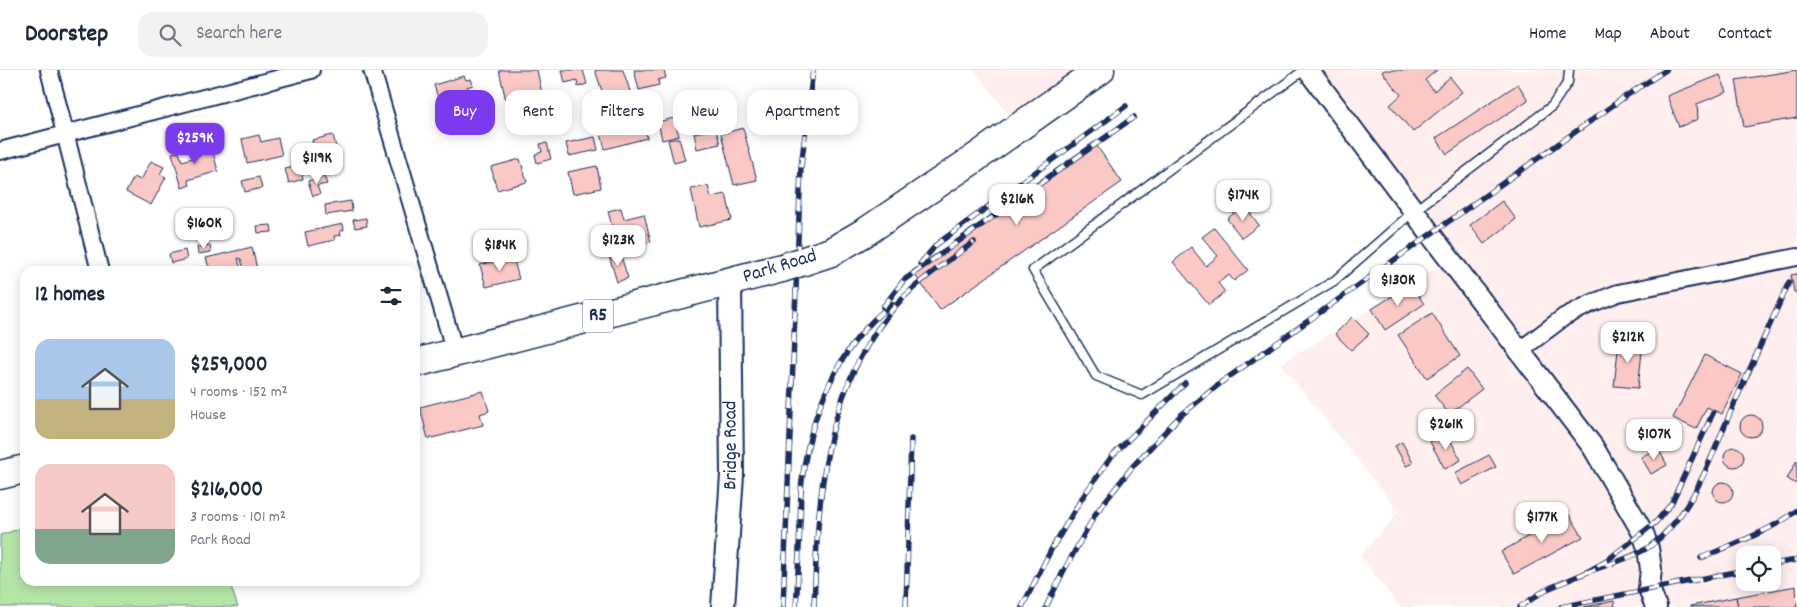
<!DOCTYPE html>
<meta charset="utf-8">
<style>
body{margin:0;font-family:Dekko,sans-serif;background:#f2f2f3;color:#1f2937;height:100vh;display:flex;flex-direction:column;font-size:19px;white-space:nowrap}
*{box-sizing:border-box;margin:0}
p{font-size:16px;color:#747a83}
.icon{flex:none;width:28px;height:28px;fill:none;stroke:currentColor;stroke-width:2;stroke-linecap:round;stroke-linejoin:round}
.map{position:relative;flex:1;overflow:hidden}
.drawer{position:absolute;left:20px;top:196px;width:400px;height:320px;display:flex;flex-direction:column;background:#fff;border-radius:15px;box-shadow:0 2px 12px #0003}
.drawer>*{flex:none}
.hud{position:absolute;left:435px;top:20px;width:475px;height:45px;display:flex;gap:10px}
.buttons{position:absolute;left:1736px;top:476px;display:grid;gap:10px}
.buttons a{display:grid;place-items:center;width:45px;height:45px;border-radius:10px;background:#fff;box-shadow:0 2px 12px #0003;font-size:25px}
.price{position:absolute;translate:-50% -42px;padding:0 11px;border-radius:10px;background:#fff;color:#222;font-size:16px;line-height:32px;filter:drop-shadow(0 1px 2px #0008)}
.price::after{content:'';position:absolute;left:50%;top:30px;width:15px;height:11px;margin-left:-8px;background:inherit;clip-path:polygon(0 0,100% 0,50% 100%)}
.price.active{background:#7c3aed;color:#fff}
ul{padding:0;list-style:none}
li{display:flex;align-items:center;gap:15px;height:125px;padding:0 15px}
li span{display:grid;place-items:center;flex:none;width:140px;height:100px;border-radius:15px;color:#555}
li>.icon{margin-inline-start:auto}
span .icon{width:60px;height:60px;fill:#fffc;stroke-width:1}
li b{font-size:21px}
h2{display:flex;justify-content:space-between;align-items:center;height:60px;padding:0 15px;font-size:21px}
.chip{padding:0 18px;border-radius:15px;background:#fff;box-shadow:0 2px 12px #0003;font-size:18px;line-height:45px}
.chip.active{background:#7c3aed;color:#fff}
header{display:flex;align-items:center;gap:30px;box-sizing:border-box;height:70px;padding:0 25px;background:#fff;border-bottom:1px solid #e0e1e3}
header strong{font-size:24px}
nav{display:flex;gap:28px;margin-inline-start:auto;font-size:18px}
.search{width:350px;height:45px;background:#f2f2f3;display:flex;align-items:center;gap:12px;box-sizing:border-box;padding:0 18px;border-radius:15px;color:#747a83;font-size:19px}
.map>svg:first-child{display:block}
.built{fill:#feefee;fill-rule:evenodd}
.green{fill:#b3e5a6;stroke:#678a82}
.building{fill:#fac9c6;stroke:#1b2f5e}
.lines{fill:none;stroke-linecap:round;stroke-linejoin:round}
.service-casing{stroke:#1b2f5e;stroke-width:11}
.minor-casing{stroke:#1b2f5e;stroke-width:20}
.tertiary-casing{stroke:#1b2f5e;stroke-width:24}
.secondary-casing{stroke:#1b2f5e;stroke-width:26}
.trunk-casing{stroke:#1b2f5e;stroke-width:31}
.service{stroke:#fff;stroke-width:8}
.minor{stroke:#fff;stroke-width:16}
.tertiary{stroke:#fff;stroke-width:20}
.secondary{stroke:#fff;stroke-width:22}
.trunk{stroke:#fff;stroke-width:28}
.rail-casing{stroke:#1b2f5e;stroke-width:5.5}
.rail{stroke:#fff;stroke-width:4;stroke-dasharray:11;stroke-linecap:butt}
.trunk-bridge-casing{stroke:#1b2f5e;stroke-width:31;stroke-linecap:butt}
.trunk-bridge{stroke:#fff;stroke-width:28}
.labels{text-anchor:middle;dominant-baseline:central;stroke-width:4;stroke-linejoin:round;paint-order:stroke}
.shield{fill:#fff;stroke:#5f6d8e;stroke-width:1}
.shield-label{font-size:19px;font-weight:bold;fill:#1b2f5e}
.street-label{font-size:20px;fill:#1b2f5e;stroke:#fff}
</style>
<header>
<strong>Doorstep</strong>
<div class="search"><svg class="icon" aria-label="search" viewBox="0 0 24 24"><circle cx="10" cy="10" r="6"/><path d="M15 15l6 6"/></svg>Search here</div>
<nav><a>Home</a><a>Map</a><a>About</a><a>Contact</a></nav>
</header>
<div class="map">
<svg width="1797" height="537" viewBox="0 0 1797 537">
<rect width="100%" height="100%" fill="#fff"/>
<filter id="ink" filterUnits="userSpaceOnUse"><feTurbulence type="fractalNoise" baseFrequency=".02" numOctaves="2"/><feDisplacementMap in="SourceGraphic" scale="10" xChannelSelector="R" yChannelSelector="G"/><feConvolveMatrix kernelMatrix="1 2 1 2 8 2 1 2 1" color-interpolation-filters="sRGB"/></filter>
<g filter="url(#ink)">
<g class="built">
<path d="M 974,0 L 1079,0 L 1010,46 Z"/>
<path d="M 1308,0 L 1797,0 L 1797,537 L 1399,537 L 1360,486 L 1399,442 L 1281,294 L 1447,192 ZM 1745,485 L 1772,485 L 1772,512 L 1745,512 Z"/>
</g>
<path class="green" d="M 25,457 L 25,511 L 229,511 L 238,537 L 0,537 L 0,465 Z"/>
<g class="building">
<path d="M 499,0 L 537,0 L 547,47 L 528,51 L 526,41 L 509,44 Z"/>
<path d="M 562,0 L 583,0 L 587,14 L 578,17 L 577,10 L 565,13 Z"/>
<path d="M 595,0 L 623,0 L 632,27 L 607,36 Z"/>
<path d="M 634,0 L 664,0 L 666,8 L 658,10 L 659,15 L 639,20 Z"/>
<path d="M 1384,0 L 1437,0 L 1425,10 L 1434,21 L 1450,7 L 1462,22 L 1413,62 L 1390,35 L 1401,25 L 1382,2 Z"/>
<path d="M 1797,0 L 1797,48 L 1744,57 L 1736,10 Z"/>
<path d="M 1720,5 L 1727,22 L 1697,34 L 1698,49 L 1679,57 L 1667,26 Z"/>
<path d="M 464,6 L 466,10 L 471,9 L 473,15 L 467,17 L 473,39 L 444,48 L 434,15 Z"/>
<path d="M 1518,14 L 1528,30 L 1447,84 L 1436,68 Z"/>
<path d="M 694,26 L 696,39 L 712,37 L 715,51 L 686,56 L 682,28 Z"/>
<path d="M 630,39 L 635,55 L 611,63 L 605,46 Z"/>
<path d="M 674,48 L 679,66 L 662,70 L 658,52 Z"/>
<path d="M 609,58 L 611,64 L 620,62 L 621,64 L 645,58 L 647,68 L 605,79 L 600,60 Z"/>
<path d="M 743,58 L 757,110 L 734,115 L 721,64 Z"/>
<path d="M 716,59 L 720,74 L 697,79 L 694,63 Z"/>
<path d="M 259,65 L 261,72 L 278,68 L 282,85 L 247,93 L 242,69 Z"/>
<path d="M 333,65 L 342,100 L 320,105 L 312,70 Z"/>
<path d="M 595,67 L 598,80 L 569,86 L 566,73 Z"/>
<path d="M 679,68 L 685,90 L 674,93 L 668,70 Z"/>
<path d="M 1094,72 L 1122,112 L 940,240 L 912,201 Z"/>
<path d="M 547,73 L 551,89 L 537,93 L 535,84 L 542,82 L 540,74 Z"/>
<path d="M 211,75 L 218,101 L 188,110 L 190,115 L 182,118 L 172,83 L 179,82 L 182,91 L 200,86 L 198,78 Z"/>
<path d="M 520,89 L 527,112 L 497,120 L 491,97 Z"/>
<path d="M 151,91 L 164,97 L 160,104 L 166,107 L 151,135 L 126,122 L 134,107 L 141,110 Z"/>
<path d="M 300,96 L 303,109 L 289,113 L 285,99 Z"/>
<path d="M 597,96 L 601,118 L 573,124 L 568,102 Z"/>
<path d="M 324,106 L 327,114 L 317,116 L 320,124 L 313,126 L 308,111 Z"/>
<path d="M 259,107 L 262,118 L 245,122 L 242,111 Z"/>
<path d="M 708,116 L 711,127 L 726,124 L 732,150 L 699,157 L 691,119 Z"/>
<path d="M 351,131 L 352,141 L 326,145 L 325,135 Z"/>
<path d="M 1502,131 L 1516,149 L 1484,174 L 1470,155 Z"/>
<path d="M 1244,135 L 1259,155 L 1242,168 L 1227,149 Z"/>
<path d="M 621,138 L 624,149 L 644,144 L 651,172 L 618,180 L 608,141 Z"/>
<path d="M 366,148 L 367,156 L 355,158 L 353,150 Z"/>
<path d="M 343,154 L 344,160 L 340,161 L 341,165 L 334,166 L 335,170 L 308,176 L 305,162 Z"/>
<path d="M 271,155 L 272,162 L 258,163 L 257,156 Z"/>
<path d="M 1214,158 L 1248,200 L 1234,211 L 1229,205 L 1218,213 L 1225,222 L 1209,235 L 1173,192 L 1191,177 L 1206,196 L 1218,186 L 1202,167 Z"/>
<path d="M 210,175 L 211,182 L 198,184 L 197,177 Z"/>
<path d="M 252,177 L 257,199 L 244,201 L 241,189 L 238,188 L 241,201 L 210,201 L 206,188 Z"/>
<path d="M 185,180 L 187,189 L 171,193 L 169,184 Z"/>
<path d="M 620,183 L 628,208 L 617,212 L 609,186 Z"/>
<path d="M 513,187 L 519,209 L 486,217 L 480,195 Z"/>
<path d="M 1797,204 L 1797,222 L 1794,222 L 1791,205 Z"/>
<path d="M 1411,214 L 1424,234 L 1385,260 L 1372,239 Z"/>
<path d="M 1432,243 L 1460,286 L 1427,308 L 1398,265 Z"/>
<path d="M 1352,247 L 1369,264 L 1351,280 L 1335,264 Z"/>
<path d="M 1619,271 L 1643,273 L 1638,318 L 1614,316 Z"/>
<path d="M 1705,285 L 1742,304 L 1722,344 L 1707,337 L 1696,359 L 1673,348 Z"/>
<path d="M 1467,299 L 1482,319 L 1449,344 L 1434,325 Z"/>
<path d="M 483,321 L 489,341 L 480,344 L 483,355 L 428,369 L 420,337 Z"/>
<circle cx="1751" cy="356" r="11"/>
<path d="M 1446,362 L 1461,390 L 1445,399 L 1430,372 Z"/>
<path d="M 1402,372 L 1413,393 L 1406,396 L 1395,376 Z"/>
<circle cx="1734" cy="387" r="10"/>
<path d="M 1658,378 L 1667,395 L 1651,404 L 1641,387 Z"/>
<path d="M 1489,385 L 1496,397 L 1462,415 L 1455,403 Z"/>
<path d="M 1797,390 L 1797,414 L 1787,409 Z"/>
<circle cx="1723" cy="422" r="10"/>
<path d="M 1568,443 L 1583,467 L 1514,504 L 1501,482 Z"/>
<path d="M 1796,516 L 1797,537 L 1738,537 L 1736,527 Z"/>
<path d="M 1736,527 L 1738,537 L 1690,537 L 1690,536 Z"/>
<path d="M 1614,531 L 1615,537 L 1584,537 Z"/>
</g>
<g class="lines">
<defs>
<path id="service" d="M 1304,0 L 1033,200 L 1096,306 L 1142,325 L 1334,211 L 1414,141 L 1552,36 L 1568,12 L 1569,0"/>
<g id="minor">
<path d="M 49,0 L 100,201"/>
<path d="M 372,0 L 455,282"/>
<path d="M 0,81 L 311,0"/>
<path d="M 1519,281 L 1564,247 L 1590,234 L 1618,223 L 1797,187"/>
</g>
<path id="tertiary" d="M 1308,0 L 1414,141 L 1431,165 L 1593,377 L 1643,463 L 1648,478 L 1651,499 L 1649,518 L 1656,537"/>
<g id="secondary">
<path id="s1" d="M 723,537 L 732,405 L 730,212"/>
</g>
<g id="trunk">
<path d="M 801,192 L 831,182 L 867,161 L 971,91 L 1100,0"/>
<path d="M 415,293 L 782,198"/>
<path d="M 0,405 L 25,399"/>
</g>
</defs>
<use href="#service" class="service-casing"/>
<use href="#minor" class="minor-casing"/>
<use href="#tertiary" class="tertiary-casing"/>
<use href="#secondary" class="secondary-casing"/>
<use href="#trunk" class="trunk-casing"/>
<use href="#service" class="service"/>
<use href="#minor" class="minor"/>
<use href="#tertiary" class="tertiary"/>
<use href="#secondary" class="secondary"/>
<use href="#trunk" class="trunk"/>
<defs>
<g id="rail">
<path d="M 920,194 L 937,174 L 1126,36"/>
<path d="M 883,237 L 904,210 L 1134,47"/>
<path d="M 1701,488 C 1728,476 1776,459 1797,440"/>
<path d="M 1772,494 L 1797,490"/>
<path d="M 1585,503 C 1606,495 1631,489 1649,477 C 1693,445 1710,389 1731,341 C 1750,298 1770,255 1789,212"/>
<path d="M 783,537 L 801,97 L 813,0"/>
<path d="M 796,537 C 798,509 799,481 800,453 C 801,439 800,424 802,411 C 810,345 838,275 892,234"/>
<path d="M 814,537 C 818,434 821,330 888,245 C 911,215 944,194 974,172"/>
<path d="M 906,537 L 911,369"/>
<path d="M 1022,537 L 1051,480 L 1082,428 L 1112,386 L 1185,313"/>
<path d="M 1046,537 L 1063,502 L 1096,443 L 1133,396 L 1180,346 L 1223,311 L 1626,26 L 1666,0"/>
<path d="M 1520,537 L 1545,520 L 1585,503 L 1605,492 L 1656,452 L 1671,434 L 1713,343"/>
<path d="M 1561,537 L 1745,500"/>
</g>
</defs>
<use href="#rail" class="rail-casing"/>
<use href="#rail" class="rail"/>
<defs>
<path id="trunk-bridge" d="M 782,198 L 801,192"/>
</defs>
<use href="#trunk-bridge" class="trunk-bridge-casing"/>
<use href="#trunk-bridge" class="trunk-bridge"/>
</g>
</g>
<g class="labels">
<rect class="shield" x="583" y="229.5" width="30" height="33" rx="4"/>
<g class="shield-label">
<text x="598" y="246">R5</text>
</g>
<g class="street-label">
<text transform="translate(780 197) rotate(-17)">Park Road</text>
<text stroke="none"><textPath href="#s1" startOffset="162">Bridge Road</textPath></text>
</g>
</g>
</svg>
<div class="buttons">
<a><svg class="icon" aria-label="locate" viewBox="0 0 24 24"><circle cx="12" cy="12" r="6"/><path d="M12 2v4M12 18v4M2 12h4M18 12h4"/></svg></a>
</div>
<b class="price active" style="left:195px;top:95px">$259K</b>
<b class="price" style="left:317px;top:115px">$119K</b>
<b class="price" style="left:1243px;top:152px">$174K</b>
<b class="price" style="left:1017px;top:156px">$216K</b>
<b class="price" style="left:204px;top:180px">$160K</b>
<b class="price" style="left:618px;top:197px">$123K</b>
<b class="price" style="left:500px;top:202px">$184K</b>
<b class="price" style="left:1398px;top:237px">$130K</b>
<b class="price" style="left:1628px;top:294px">$212K</b>
<b class="price" style="left:1446px;top:381px">$261K</b>
<b class="price" style="left:1654px;top:391px">$107K</b>
<b class="price" style="left:1542px;top:474px">$177K</b>
<div class="hud">
<a class="chip active">Buy</a>
<a class="chip">Rent</a>
<a class="chip">Filters</a>
<a class="chip">New</a>
<a class="chip">Apartment</a>
</div>
<section class="drawer">
<h2>12 homes<svg class="icon" aria-label="filters" viewBox="0 0 24 24"><path d="M4 7h16M4 17h16"/><circle cx="9" cy="7" r="2"/><circle cx="15" cy="17" r="2"/></svg></h2>
<ul>
<li><span style="background:linear-gradient(#a9c7e8 60%,#c2b280 0)"><svg class="icon" aria-label="home" viewBox="0 0 24 24"><path d="M3 11l9-7 9 7M6 9v11h12V9"/></svg></span><div><b>$259,000</b><p>4 rooms · 152 m²</p><p>House</p></div></li>
<li><span style="background:linear-gradient(#f6c9c9 65%,#7fa58c 0)"><svg class="icon" aria-label="home" viewBox="0 0 24 24"><path d="M3 11l9-7 9 7M6 9v11h12V9"/></svg></span><div><b>$216,000</b><p>3 rooms · 101 m²</p><p>Park Road</p></div></li>
</ul>
</section>
</div>
